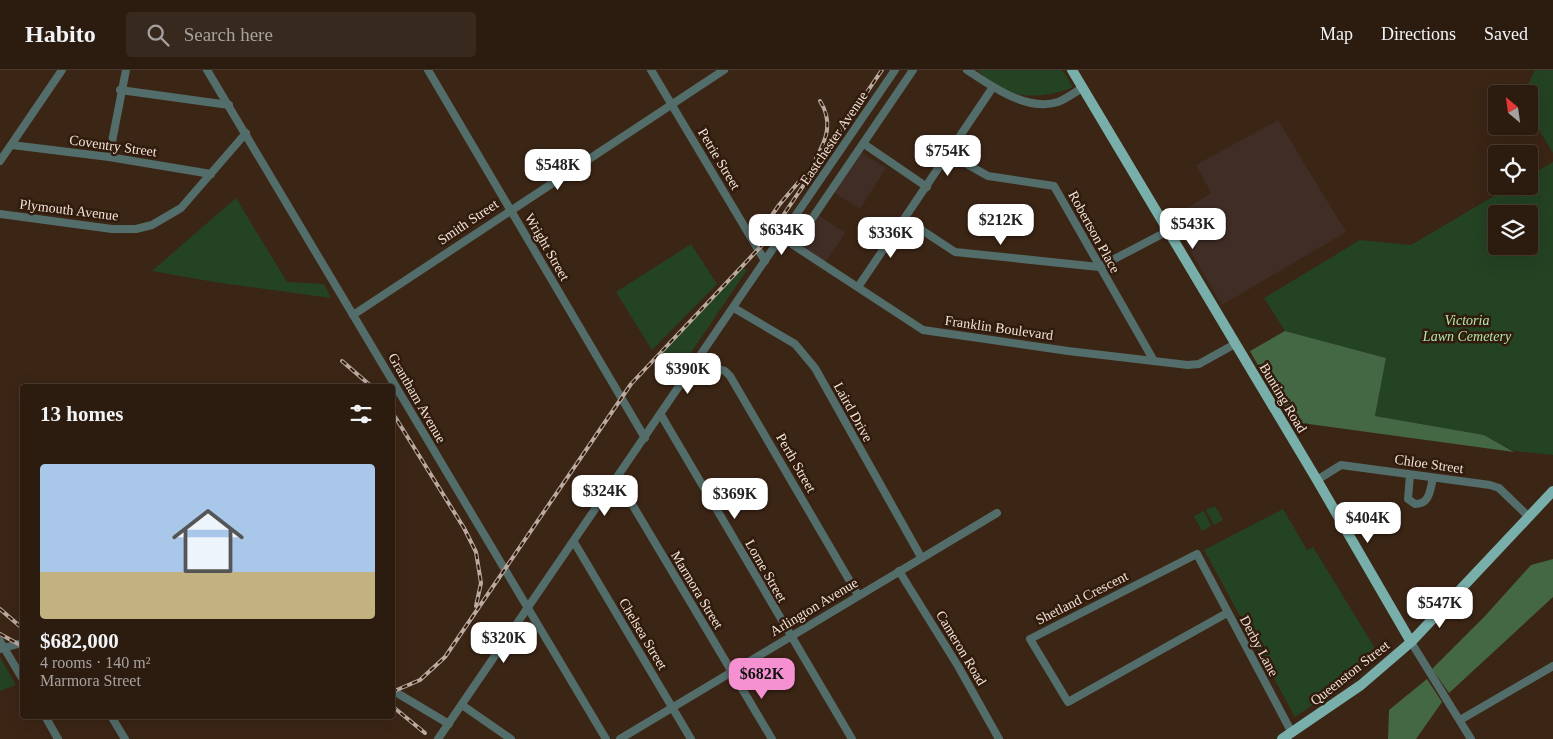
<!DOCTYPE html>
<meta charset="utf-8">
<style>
body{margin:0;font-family:Georgia,serif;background:#38291e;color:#f1f3f6;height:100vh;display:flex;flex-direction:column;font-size:19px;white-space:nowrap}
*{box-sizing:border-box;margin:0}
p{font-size:16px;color:#a6a19f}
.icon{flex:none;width:28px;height:28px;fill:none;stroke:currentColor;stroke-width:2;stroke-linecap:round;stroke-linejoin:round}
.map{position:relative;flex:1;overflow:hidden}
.panel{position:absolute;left:20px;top:314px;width:375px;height:335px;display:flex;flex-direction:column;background:#2c1c10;border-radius:5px;box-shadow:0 5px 20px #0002,0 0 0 1px #483a30}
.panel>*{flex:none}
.needle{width:32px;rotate:331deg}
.tools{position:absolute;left:1488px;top:15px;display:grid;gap:10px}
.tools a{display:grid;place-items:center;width:50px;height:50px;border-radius:5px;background:#2c1c10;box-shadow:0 5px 20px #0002,0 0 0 1px #483a30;font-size:25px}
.price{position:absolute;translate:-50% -42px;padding:0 11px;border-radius:10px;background:#fff;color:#222;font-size:16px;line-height:32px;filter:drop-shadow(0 1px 2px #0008)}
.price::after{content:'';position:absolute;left:50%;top:30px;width:15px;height:11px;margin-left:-8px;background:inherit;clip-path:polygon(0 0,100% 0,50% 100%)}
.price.current{background:#f590d1;color:#111}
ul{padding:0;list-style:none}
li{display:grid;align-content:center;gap:10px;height:265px;padding:0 20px}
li+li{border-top:1px solid #483a30}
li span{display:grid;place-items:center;height:155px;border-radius:5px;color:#555}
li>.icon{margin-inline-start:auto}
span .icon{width:90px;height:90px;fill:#fffc;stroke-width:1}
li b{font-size:21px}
h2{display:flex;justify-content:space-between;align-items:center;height:60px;padding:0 20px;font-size:21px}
header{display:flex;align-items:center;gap:30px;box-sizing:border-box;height:70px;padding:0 25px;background:#2c1c10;border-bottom:1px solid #483a30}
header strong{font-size:24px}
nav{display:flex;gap:28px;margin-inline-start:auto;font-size:18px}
.search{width:350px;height:45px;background:#38291e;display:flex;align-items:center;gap:12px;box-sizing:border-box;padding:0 18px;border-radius:5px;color:#a6a19f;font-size:19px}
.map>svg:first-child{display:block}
.commercial{fill:#402d26}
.green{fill:#244323;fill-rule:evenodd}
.forest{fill:#456844}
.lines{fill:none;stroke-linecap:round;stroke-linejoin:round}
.minor{stroke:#536d6b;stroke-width:8}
.major{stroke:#78afab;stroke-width:10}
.rail-casing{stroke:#bbaa9f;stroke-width:4}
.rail{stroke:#311b0c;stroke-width:2;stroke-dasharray:5.5;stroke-linecap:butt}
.labels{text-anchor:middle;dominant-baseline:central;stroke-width:5;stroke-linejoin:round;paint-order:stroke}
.street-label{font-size:14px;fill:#f1e2d8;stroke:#311b0c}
.park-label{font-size:14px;font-style:italic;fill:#b0e8ad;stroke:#311b0c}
</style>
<header>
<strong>Habito</strong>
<div class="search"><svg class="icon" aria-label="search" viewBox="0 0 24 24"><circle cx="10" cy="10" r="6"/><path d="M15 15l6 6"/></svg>Search here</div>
<nav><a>Map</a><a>Directions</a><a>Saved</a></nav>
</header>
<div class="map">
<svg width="1553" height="669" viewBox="0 0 1553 669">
<rect width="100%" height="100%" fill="#3b2515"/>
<g class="commercial">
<path d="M 1278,50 L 1346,162 L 1222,235 L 1171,148 L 1211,123 L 1196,95 Z"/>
<path d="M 859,81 L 886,98 L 860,139 L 833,122 Z"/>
<path d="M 817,144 L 845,163 L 825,193 L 797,174 Z"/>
</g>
<g class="green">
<path d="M 977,0 L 1062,0 L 1073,17 C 1053,26 1027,29 1006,21 C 996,18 985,7 977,0 Z"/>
<path d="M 1535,0 L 1553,0 L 1553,83 L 1529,43 L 1529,24 L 1523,24 Z"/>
<path d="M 1553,92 L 1553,385 L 1514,381 L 1484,365 L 1375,346 L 1386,288 L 1285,261 L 1264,228 L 1360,170 L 1411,175 L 1511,116 L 1529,116 L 1529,106 ZM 1496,144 L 1529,144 L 1529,176 L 1496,176 Z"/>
<path d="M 236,128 L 287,212 L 324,214 L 331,228 L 214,212 L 152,201 Z"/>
<path d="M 691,174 L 717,214 L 652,280 L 616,222 Z"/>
<path d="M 743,198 L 747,200 L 671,312 L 656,288 Z"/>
<path d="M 1215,436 L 1223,450 L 1214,455 L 1206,440 Z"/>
<path d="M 1283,439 L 1307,480 L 1313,477 L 1381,588 L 1295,647 L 1204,480 Z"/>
<path d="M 1204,441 L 1211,456 L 1202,461 L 1194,446 Z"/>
<path d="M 0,587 L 16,615 L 0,621 Z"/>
</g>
<g class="forest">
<path d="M 1285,261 L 1386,288 L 1375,346 L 1484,365 L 1514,382 L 1294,352 L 1273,322 L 1250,281 Z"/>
<path d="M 1553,489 L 1553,527 L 1449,623 L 1432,599 L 1485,546 L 1531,495 Z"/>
<path d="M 1427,609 L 1442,632 L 1416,669 L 1388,669 L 1389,640 Z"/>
</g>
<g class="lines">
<g class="minor">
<path d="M 207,0 L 606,669"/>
<path d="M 428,0 L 645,368"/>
<path d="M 651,0 L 765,191"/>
<path d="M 967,0 C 991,16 1027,42 1058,32 C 1066,29 1074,23 1082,18"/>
<path d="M 120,20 L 229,35"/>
<path d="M 864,74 L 927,117"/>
<path d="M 12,75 L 109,87 L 211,104"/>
<path d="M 949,84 L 988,106 L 1054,116 L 1154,291"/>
<path d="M 109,87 L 126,0"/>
<path d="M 0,91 L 62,0"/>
<path d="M 0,144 L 112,159 L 136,159 L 152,155 L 181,138 L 246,63"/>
<path d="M 905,149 L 955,182 L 1099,197 L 1168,161"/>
<path d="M 781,167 L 923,260 L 1068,281 L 1188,295 L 1199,294 L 1235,274"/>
<path d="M 794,175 L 913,0"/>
<path d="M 858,217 L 993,17"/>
<path d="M 734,238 L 795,274 L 815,298 L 921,487"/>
<path d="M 353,245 L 724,0"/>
<path d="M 697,292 L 725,301 L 730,306 L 858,525"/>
<path d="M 661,345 L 852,669"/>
<path d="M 1410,405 L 1408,429 L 1415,434 C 1430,434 1430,420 1433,408"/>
<path d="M 617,409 L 772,669"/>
<path d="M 1317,410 L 1341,395 L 1490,415 L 1499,418 L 1529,447"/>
<path d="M 574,472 L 691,669"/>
<path d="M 899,501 L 958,596 L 999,669"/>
<path d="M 1227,543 L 1068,632 L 1030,569 L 1197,484 L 1292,663"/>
<path d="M 0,571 L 22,608"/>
<path d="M 1411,572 L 1471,669"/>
<path d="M 0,579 L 22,573"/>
<path d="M 392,620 L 449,654"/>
<path d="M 462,635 L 511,669"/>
<path d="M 45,646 L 58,669"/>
<path d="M 111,646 L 125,669"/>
<path d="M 1460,650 L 1553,596"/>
<path d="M 438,669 L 895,0"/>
<path d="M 620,669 L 997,443"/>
</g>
<g class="major">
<path d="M 1072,0 L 1317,410 L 1411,572"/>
<path d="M 1282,669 L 1361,615 L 1411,572 L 1553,421"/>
</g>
<defs>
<g id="rail">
<path d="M 816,88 C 827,69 833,51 820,31"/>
<path d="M 763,158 L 779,135 L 803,107"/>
<path d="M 342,291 L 371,316"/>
<path d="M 392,342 L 464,458 L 476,482 L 481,513 L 476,536"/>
<path d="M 0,539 L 22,558"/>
<path d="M 0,564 L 22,576"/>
<path d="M 392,622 L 420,610 L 445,587 L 631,314 L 765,172 L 882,0"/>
<path d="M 392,636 L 425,663"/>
</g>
</defs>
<use href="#rail" class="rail-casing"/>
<use href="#rail" class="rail"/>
</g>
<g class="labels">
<g class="street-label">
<text transform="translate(834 68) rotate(-56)">Eastchester Avenue</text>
<text transform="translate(113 76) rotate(8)">Coventry Street</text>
<text transform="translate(719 89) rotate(59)">Petrie Street</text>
<text transform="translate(69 140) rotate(7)">Plymouth Avenue</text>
<text transform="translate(468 152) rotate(-34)">Smith Street</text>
<text transform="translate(1094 162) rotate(61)">Robertson Place</text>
<text transform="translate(547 177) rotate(60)">Wright Street</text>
<text transform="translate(999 258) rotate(8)">Franklin Boulevard</text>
<text transform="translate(417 328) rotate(60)">Grantham Avenue</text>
<text transform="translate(1283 328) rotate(59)">Bunting Road</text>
<text transform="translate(853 342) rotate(61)">Laird Drive</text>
<text transform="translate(796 393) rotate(60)">Perth Street</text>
<text transform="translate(1429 394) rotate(8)">Chloe Street</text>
<text transform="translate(766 501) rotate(60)">Lorne Street</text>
<text transform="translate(697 520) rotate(59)">Marmora Street</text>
<text transform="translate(1082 528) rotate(-27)">Shetland Crescent</text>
<text transform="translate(814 537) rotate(-31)">Arlington Avenue</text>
<text transform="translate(643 564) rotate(59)">Chelsea Street</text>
<text transform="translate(1259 576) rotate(62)">Derby Lane</text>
<text transform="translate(961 578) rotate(59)">Cameron Road</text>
<text transform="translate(1350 603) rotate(-38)">Queenston Street</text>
</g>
<g class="park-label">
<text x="1467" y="250">Victoria<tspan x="1467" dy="16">Lawn Cemetery</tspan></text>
</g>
</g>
</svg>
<div class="tools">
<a><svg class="needle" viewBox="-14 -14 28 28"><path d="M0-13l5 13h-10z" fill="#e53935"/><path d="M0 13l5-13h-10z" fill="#a6a19f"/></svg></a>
<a><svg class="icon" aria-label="locate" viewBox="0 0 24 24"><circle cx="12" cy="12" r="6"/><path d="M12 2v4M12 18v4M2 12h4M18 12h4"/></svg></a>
<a><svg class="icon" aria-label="layers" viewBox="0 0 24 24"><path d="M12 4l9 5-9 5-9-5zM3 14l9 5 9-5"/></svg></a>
</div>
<b class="price" style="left:948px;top:107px">$754K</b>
<b class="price" style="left:558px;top:121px">$548K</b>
<b class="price" style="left:1001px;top:176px">$212K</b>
<b class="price" style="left:1193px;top:180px">$543K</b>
<b class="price" style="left:782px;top:186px">$634K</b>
<b class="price" style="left:891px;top:189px">$336K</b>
<b class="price" style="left:688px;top:325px">$390K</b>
<b class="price" style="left:605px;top:447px">$324K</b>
<b class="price" style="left:735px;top:450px">$369K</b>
<b class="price" style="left:1368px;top:474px">$404K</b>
<b class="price" style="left:1440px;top:559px">$547K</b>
<b class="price" style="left:504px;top:594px">$320K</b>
<b class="price current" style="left:762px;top:630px">$682K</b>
<section class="panel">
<h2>13 homes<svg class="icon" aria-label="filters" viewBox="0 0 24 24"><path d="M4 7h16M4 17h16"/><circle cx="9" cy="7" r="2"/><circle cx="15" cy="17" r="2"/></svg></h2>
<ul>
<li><span style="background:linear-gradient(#a9c7e8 70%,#c2b280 0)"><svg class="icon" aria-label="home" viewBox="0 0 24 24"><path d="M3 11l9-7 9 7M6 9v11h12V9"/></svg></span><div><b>$682,000</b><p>4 rooms · 140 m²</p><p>Marmora Street</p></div></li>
</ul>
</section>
</div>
